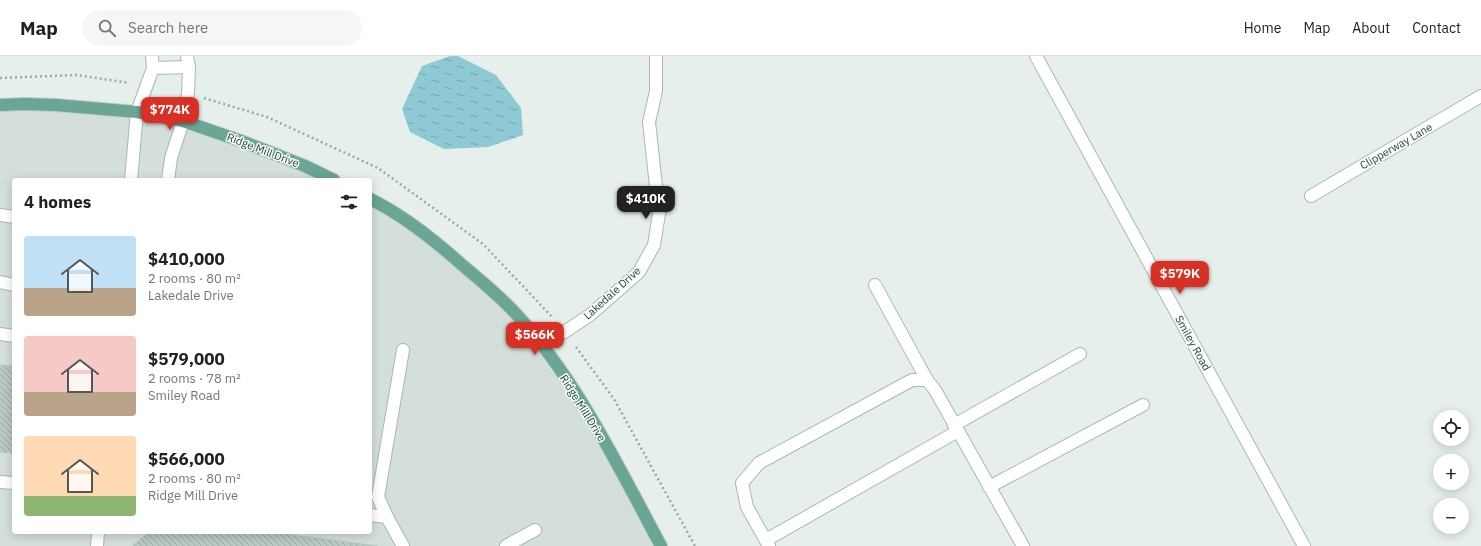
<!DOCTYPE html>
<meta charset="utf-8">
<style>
body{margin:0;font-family:"IBM Plex Sans",sans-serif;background:#f6f6f6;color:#202124;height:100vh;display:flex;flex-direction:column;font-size:15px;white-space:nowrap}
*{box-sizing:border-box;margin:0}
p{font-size:13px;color:#757577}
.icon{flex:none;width:22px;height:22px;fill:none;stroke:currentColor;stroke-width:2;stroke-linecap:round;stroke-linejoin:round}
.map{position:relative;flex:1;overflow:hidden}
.panel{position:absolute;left:12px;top:122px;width:360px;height:356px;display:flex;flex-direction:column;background:#fff;border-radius:4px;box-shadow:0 2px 10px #0003}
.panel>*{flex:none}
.buttons{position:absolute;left:1433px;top:354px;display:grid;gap:8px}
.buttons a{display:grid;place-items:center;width:36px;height:36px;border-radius:50%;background:#fff;box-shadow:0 2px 10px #0003;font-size:20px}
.price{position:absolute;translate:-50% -34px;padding:0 9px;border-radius:8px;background:#d93025;color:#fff;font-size:13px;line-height:26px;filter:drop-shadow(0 1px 2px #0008)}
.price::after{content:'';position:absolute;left:50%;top:24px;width:12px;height:9px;margin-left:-6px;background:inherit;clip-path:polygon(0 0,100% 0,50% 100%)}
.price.current{background:#222;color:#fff}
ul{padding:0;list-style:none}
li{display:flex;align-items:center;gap:12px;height:100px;padding:0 12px}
li span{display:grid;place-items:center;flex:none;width:112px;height:80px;border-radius:4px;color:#555}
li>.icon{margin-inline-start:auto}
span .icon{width:48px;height:48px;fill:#fffc;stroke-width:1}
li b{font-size:17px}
h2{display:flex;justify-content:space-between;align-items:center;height:48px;padding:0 12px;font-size:17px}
header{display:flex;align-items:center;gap:24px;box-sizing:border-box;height:56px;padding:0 20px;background:#fff;border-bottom:1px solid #e0e0e0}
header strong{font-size:19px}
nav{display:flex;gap:22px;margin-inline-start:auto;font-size:14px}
.search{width:280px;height:36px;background:#f6f6f6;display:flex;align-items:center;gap:10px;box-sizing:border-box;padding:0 14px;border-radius:22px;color:#757577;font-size:15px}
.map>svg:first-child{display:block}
.built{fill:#d4dfda}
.water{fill:url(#water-ripples)}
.building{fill:url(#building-back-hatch);stroke:#b8c9c2}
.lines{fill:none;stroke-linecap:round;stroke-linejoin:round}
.minor-casing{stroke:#a8b8b2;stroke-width:14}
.major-casing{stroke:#c2cac8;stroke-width:14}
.path{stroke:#86b3a5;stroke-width:2.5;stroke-dasharray:2 3;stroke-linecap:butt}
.minor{stroke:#fff;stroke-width:12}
.major{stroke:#6aa596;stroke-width:12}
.labels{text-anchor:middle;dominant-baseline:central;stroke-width:3;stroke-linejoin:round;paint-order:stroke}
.street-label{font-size:11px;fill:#24423a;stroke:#f7fbf9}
</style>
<header>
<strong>Map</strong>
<div class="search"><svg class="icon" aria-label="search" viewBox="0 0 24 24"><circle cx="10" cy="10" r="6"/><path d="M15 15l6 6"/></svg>Search here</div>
<nav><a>Home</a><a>Map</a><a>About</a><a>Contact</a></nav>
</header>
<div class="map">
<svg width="1481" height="490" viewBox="0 0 1481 490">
<defs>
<pattern id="water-ripples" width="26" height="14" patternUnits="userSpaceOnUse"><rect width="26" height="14" fill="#8ec9d4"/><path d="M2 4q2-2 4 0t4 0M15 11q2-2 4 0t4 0" fill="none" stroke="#74a5ad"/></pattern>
<pattern id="building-back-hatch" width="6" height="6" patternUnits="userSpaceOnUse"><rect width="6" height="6" fill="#bbcac4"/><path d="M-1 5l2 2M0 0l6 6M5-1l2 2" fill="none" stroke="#98a6a0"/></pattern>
</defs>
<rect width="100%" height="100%" fill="#e6efeb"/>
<path class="built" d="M 0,46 L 197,67 L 278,91 L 343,124 L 14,124 L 14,476 L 370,476 L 370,142 L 433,185 L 515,263 L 605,387 L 661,490 L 0,490 Z"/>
<path class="water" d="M 450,0 L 458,0 L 496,19 L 521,52 L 523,79 L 488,91 L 444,93 L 410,76 L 402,53 L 422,10 Z"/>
<g class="building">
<path d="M 0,309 L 14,310 L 14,397 L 0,396 Z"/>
<path d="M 149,476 L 199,476 L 197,490 L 132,490 Z"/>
<path d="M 199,476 L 270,476 L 378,490 L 197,490 Z"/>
</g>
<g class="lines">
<defs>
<g id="minor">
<path d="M 1036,0 L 1304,490"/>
<path d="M 153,12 L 189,11"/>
<path d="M 131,124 L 137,56 L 153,12 L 152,0"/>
<path d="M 168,124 L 171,102 L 183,65 L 188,37 L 189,11 L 187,0"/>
<path d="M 1311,140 L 1481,40"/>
<path d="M 0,159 L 14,161"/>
<path d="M 0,226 L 14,229"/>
<path d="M 875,229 L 927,324"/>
<path d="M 0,278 L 14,280"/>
<path d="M 542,289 L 566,275 L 590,259 L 639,216 L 654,189 L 659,158 L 649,66 L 656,35 L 656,0"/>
<path d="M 954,369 L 1080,298"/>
<path d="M 0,426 L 14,427"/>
<path d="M 989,431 L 1143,349"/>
<path d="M 370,459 L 387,461 L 403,490"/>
<path d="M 387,461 L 378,441 L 403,294"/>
<path d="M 766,484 L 958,375"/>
<path d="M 97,490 L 98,476"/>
<path d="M 506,490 L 535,474"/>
<path d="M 769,490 L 747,451 L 742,427 L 759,407 L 912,324 L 927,324 L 935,334 L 1023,490"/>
</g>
<g id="major">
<path d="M 0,49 L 24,48 L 56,49 L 137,56 L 183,65 L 244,86 L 305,110 L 334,124"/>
<path d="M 370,143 C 403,159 433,183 461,208 C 480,224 500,240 517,259 C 578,326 618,410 661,490"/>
</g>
</defs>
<use href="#minor" class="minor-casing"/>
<use href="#major" class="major-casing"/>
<g class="path">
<path d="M 0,22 L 77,19 L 129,27"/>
<path d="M 204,42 L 267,61 L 378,112 L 483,188 L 553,262"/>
<path d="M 576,291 L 614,343 L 695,490"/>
</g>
<use href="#minor" class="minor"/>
<use href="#major" class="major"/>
</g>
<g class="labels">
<g class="street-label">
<text transform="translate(1396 90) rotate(-30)">Clipperway Lane</text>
<text transform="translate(263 94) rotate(21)">Ridge Mill Drive</text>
<text transform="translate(612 237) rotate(-42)">Lakedale Drive</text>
<text transform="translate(1193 287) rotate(61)">Smiley Road</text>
<text transform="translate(583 352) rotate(58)">Ridge Mill Drive</text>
</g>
</g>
</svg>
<div class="buttons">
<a><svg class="icon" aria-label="locate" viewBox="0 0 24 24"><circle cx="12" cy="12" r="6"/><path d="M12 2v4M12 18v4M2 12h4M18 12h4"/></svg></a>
<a>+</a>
<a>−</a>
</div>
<b class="price" style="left:170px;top:75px">$774K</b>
<b class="price current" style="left:646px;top:164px">$410K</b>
<b class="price" style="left:1180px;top:239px">$579K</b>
<b class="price" style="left:535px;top:300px">$566K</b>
<section class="panel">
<h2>4 homes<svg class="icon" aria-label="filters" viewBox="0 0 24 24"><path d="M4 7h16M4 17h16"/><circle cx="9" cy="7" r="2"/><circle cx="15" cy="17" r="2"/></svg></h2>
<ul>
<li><span style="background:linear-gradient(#bfe0f5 65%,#b9a48a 0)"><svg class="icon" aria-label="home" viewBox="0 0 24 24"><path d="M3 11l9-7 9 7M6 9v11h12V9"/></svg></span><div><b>$410,000</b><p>2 rooms · 80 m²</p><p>Lakedale Drive</p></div></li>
<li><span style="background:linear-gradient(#f6c9c9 70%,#b9a48a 0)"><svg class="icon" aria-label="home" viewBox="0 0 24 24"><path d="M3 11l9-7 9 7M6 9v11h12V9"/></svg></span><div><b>$579,000</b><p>2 rooms · 78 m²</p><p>Smiley Road</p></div></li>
<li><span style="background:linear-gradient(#ffd9b3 75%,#8fb573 0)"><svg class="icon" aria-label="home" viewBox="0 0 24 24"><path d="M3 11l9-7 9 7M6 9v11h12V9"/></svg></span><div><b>$566,000</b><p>2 rooms · 80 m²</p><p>Ridge Mill Drive</p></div></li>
</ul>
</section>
</div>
